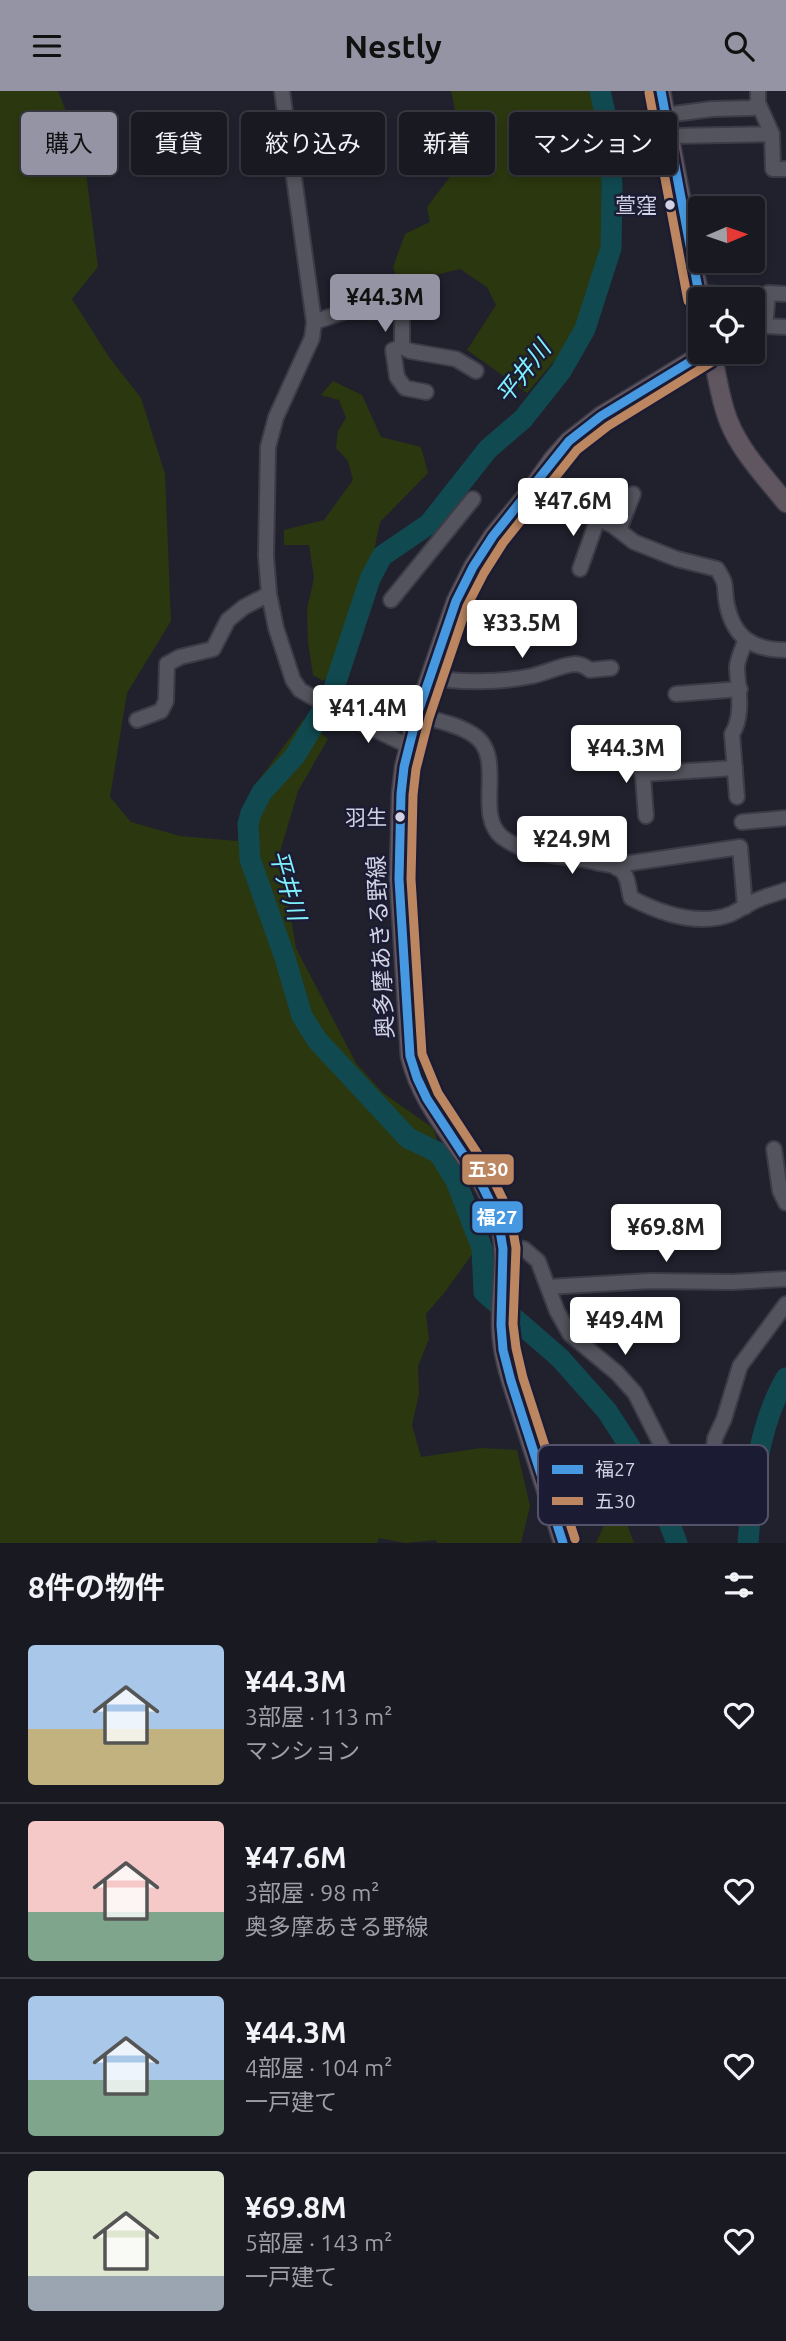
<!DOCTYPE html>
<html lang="ja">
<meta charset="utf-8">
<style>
body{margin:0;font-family:Ubuntu,"Noto Sans JP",sans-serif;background:#22222a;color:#f1f3f6;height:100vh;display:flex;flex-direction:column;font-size:26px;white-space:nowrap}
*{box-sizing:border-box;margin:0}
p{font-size:23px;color:#9fa0a5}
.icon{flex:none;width:38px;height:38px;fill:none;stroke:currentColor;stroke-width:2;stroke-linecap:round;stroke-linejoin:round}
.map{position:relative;height:1452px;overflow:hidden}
.details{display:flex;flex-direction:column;background:#191922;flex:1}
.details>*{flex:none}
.guide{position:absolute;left:21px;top:21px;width:746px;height:63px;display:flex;gap:14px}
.needle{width:46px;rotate:88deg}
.tools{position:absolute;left:688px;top:105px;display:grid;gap:14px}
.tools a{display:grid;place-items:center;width:77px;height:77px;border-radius:7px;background:#191922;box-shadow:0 4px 10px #0003,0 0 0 2px #373840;font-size:35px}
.price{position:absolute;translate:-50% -60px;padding:0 16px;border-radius:7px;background:#fff;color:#222;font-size:23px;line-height:46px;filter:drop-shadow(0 2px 4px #0008)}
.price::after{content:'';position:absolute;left:50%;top:42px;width:21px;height:16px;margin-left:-10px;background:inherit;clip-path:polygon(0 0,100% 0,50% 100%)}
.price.on{background:#9494a4;color:#111}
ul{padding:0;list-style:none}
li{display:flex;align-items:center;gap:21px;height:175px;padding:0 28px}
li+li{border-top:2px solid #373840}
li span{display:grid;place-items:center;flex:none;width:196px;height:140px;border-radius:7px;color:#555}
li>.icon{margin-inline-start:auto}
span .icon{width:84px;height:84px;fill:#fffc;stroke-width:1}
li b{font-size:30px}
h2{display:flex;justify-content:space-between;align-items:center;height:84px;padding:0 28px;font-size:30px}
.tag{padding:0 24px;border-radius:7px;background:#191922;box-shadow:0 4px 10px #0003,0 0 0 2px #373840;font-size:24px;line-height:63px}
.tag.on{background:#9494a4;color:#111}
header{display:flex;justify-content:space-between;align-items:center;height:91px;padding:0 28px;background:#9494a4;color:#111;font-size:32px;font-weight:700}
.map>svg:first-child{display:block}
.green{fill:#2b370e}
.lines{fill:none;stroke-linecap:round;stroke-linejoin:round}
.river{stroke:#104a50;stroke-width:21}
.minor-casing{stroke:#3c3b47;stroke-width:18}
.major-casing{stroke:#3c3b47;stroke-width:21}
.minor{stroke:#54545e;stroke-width:14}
.major{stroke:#5f5660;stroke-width:18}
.bus-1-casing{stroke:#1c1b34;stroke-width:14}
.bus-2-casing{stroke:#1c1b34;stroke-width:14}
.bus-1{stroke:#4699e1;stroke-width:9}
.bus-2{stroke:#bb8660;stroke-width:9}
.bus-dot{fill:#d2d2e4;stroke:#1c1b34;stroke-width:2.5}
.labels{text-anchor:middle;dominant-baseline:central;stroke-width:5;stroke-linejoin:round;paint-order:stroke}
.bus-label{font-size:21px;fill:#d2d2e4;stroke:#1c1b34;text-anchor:end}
.street-label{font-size:23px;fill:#d2d2e4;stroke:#1c1b34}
.water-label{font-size:24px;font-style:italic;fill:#7ff1fc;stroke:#1c1b34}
.key{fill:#1c1b34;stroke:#535269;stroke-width:2}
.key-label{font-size:19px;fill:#d2d2e4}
.line-badge{stroke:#1c1b34;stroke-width:2.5}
.badge-label{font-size:19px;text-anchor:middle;font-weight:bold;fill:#fff}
</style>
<header><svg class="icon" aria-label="menu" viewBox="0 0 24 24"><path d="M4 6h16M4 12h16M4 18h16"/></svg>Nestly<svg class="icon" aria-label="search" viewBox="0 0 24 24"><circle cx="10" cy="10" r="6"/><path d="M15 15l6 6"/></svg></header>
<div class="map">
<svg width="786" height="1452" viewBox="0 0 786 1452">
<rect width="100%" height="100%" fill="#21212e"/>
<g class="green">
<path d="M 0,0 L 58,0 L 84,66 L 98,176 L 72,208 L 109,266 L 141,307 L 165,383 L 171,530 L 127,602 L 110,706 L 131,731 L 180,745 L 237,750 L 256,693 L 304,628 L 328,648 L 298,700 L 280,761 L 296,857 L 356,972 L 383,1002 L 433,1037 L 475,1159 L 445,1201 L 426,1223 L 429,1248 L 418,1275 L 419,1303 L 412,1334 L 421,1366 L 481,1357 L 517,1359 L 530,1415 L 521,1452 L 437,1452 L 436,1449 L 405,1452 L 379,1447 L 377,1452 L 0,1452 Z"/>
<path d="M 451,0 L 593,0 L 600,16 L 602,157 L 572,249 L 527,302 L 467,259 L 496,214 L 487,196 L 460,178 L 399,193 L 393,176 L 405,143 L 430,131 L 427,116 L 465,66 Z"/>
<path d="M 333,290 L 362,304 L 381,346 L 421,356 L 428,382 L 380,431 L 370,479 L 329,585 L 323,590 L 313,584 L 308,551 L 307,518 L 314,487 L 309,454 L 284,454 L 284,439 L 324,429 L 353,389 L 348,370 L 336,357 L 338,340 L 346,327 L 339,309 L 321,304 Z"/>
<path d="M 617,1406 L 634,1452 L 596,1452 Z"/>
</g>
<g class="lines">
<g class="river">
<path d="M 600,0 L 608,35 L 612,94 L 611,157 L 585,238 L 561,280 L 523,328 L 488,358 L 429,433 L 382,465 L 370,488 L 332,603 L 295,665 L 262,701 L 251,722 L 248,733 L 250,768 L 285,867 L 302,925 L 317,949 L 408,1047 L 439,1062 L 456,1090 L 482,1157 L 484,1201 L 560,1267 L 607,1320 L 654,1393 L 677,1452"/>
<path d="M 748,1452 C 752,1397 758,1335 786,1287"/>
</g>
<defs>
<g id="minor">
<path d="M 282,0 L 314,231 L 312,247 L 276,326 L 268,356 L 266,465 L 269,503 L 276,537 L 293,589 L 300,599 L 342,623 L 409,655"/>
<path d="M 758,0 L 758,12 L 772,43 L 773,78 L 786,78"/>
<path d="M 666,24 L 712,18 L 752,17 L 758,12"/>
<path d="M 671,45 L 772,43"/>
<path d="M 699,202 L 768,205"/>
<path d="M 786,203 L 768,202 L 765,235 L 786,236"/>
<path d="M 314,231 L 394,204 L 406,205 L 402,227 L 402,256"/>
<path d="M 426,301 L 405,297 L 397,286 L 393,259 L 402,256 L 410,260 L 456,268 L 476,280"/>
<path d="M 531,399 L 612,434 L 634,451 L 677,468 L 717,478 C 729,496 723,496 727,514 C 734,547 753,559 786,559"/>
<path d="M 619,439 L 633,403"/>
<path d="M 580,478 L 598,427"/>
<path d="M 391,509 L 473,408"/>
<path d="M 451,522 L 534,528"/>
<path d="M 429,585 C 457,593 503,591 532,585 C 546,582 561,574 575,573 C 581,573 585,575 590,579 L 611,577"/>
<path d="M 676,603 L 740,598"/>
<path d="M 417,624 C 435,629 456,633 472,643 C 508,664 473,723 502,746 C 531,768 567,763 599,772 C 605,773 615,774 620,778 C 629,785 628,797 631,807 C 660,822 698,836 731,823 C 739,819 747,814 755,810 C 765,805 776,803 786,799"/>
<path d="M 137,629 L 161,620 L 166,610 L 167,573 L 180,566 L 213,558 L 228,529 L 244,516 L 269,503"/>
<path d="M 641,660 L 646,725"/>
<path d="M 642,683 L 735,677"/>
<path d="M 737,706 L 732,643 C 744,624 738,598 737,577 C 737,568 743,558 745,550"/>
<path d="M 742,731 L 786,727"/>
<path d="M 617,777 L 624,773 L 740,756 L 745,816"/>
<path d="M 774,1058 L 780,1100 L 786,1112"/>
<path d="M 505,1155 L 524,1158 L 538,1170 L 557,1220 L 570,1243 L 617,1282 L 635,1302 L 676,1383 L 713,1364 L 715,1347 L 724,1328 L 740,1275 L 786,1213"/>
<path d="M 548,1196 L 650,1190 L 733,1191 L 786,1188"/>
</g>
<g id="major">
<path d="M 661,0 L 700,208"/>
<path d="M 712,261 C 717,284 720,309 729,331 C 741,361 766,387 786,412"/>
<path d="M 563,1452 C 550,1412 537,1371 524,1331 C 516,1304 505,1277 502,1249 C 497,1208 511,1168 498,1127 C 479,1068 424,1027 410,965 L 399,788 L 401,703 L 404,676 L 417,624 L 456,510 L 473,476 L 493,445 L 531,399 L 553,368 L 569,350 L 601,325 L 706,261"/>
</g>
</defs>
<use href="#minor" class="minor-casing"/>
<use href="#major" class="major-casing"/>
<use href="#minor" class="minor"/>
<use href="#major" class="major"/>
<defs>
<g id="bus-1">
<path d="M 661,0 L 700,208"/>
<path d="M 563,1452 L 511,1290 L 503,1259 L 501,1234 L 503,1158 L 498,1127 L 478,1086 L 427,1008 L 417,987 L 410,965 L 399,788 L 401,703 L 404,676 L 417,624 L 456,510 L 473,476 L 493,445 L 569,350 L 601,325 L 706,261"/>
</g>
<g id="bus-2">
<path d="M 649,2 L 688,210"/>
<path d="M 575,1448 L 523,1287 L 516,1257 L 513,1233 L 516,1157 L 510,1123 L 489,1080 L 438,1002 L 422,963 L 411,788 L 413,704 L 416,678 L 429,627 L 467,515 L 484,482 L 503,452 L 577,359 L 608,335 L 712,271"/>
</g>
</defs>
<use href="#bus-1" class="bus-1-casing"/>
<use href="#bus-2" class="bus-2-casing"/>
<use href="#bus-1" class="bus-1"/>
<use href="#bus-2" class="bus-2"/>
</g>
<g class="bus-dot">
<circle cx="670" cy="114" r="6"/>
<circle cx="400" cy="726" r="6"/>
</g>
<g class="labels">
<g class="bus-label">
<text x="657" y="114">萱窪</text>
<text x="387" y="726">羽生</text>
</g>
<g class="street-label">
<text transform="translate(380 856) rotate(-93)">奥多摩あきる野線</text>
</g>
<g class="water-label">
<text transform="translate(523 281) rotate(-52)">平井川</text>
<text transform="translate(288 794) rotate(74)">平井川</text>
</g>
</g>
<rect x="538" y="1354" width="230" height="80" rx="10" class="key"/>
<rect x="552" y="1374" width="31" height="9" fill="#4699e1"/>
<rect x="552" y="1406" width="31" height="8" fill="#bb8660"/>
<g class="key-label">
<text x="595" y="1385">福27</text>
<text x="595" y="1417">五30</text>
</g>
<g class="line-badge">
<rect x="461" y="1062" width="54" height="33" rx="7" fill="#bb8660"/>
<rect x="471" y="1109" width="53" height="34" rx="7" fill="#4699e1"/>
</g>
<g class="badge-label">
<text x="488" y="1085">五30</text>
<text x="497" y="1133">福27</text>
</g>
</svg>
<div class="tools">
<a><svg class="needle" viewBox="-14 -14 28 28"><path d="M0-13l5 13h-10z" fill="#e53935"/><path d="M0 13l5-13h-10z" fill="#9fa0a5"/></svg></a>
<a><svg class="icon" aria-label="locate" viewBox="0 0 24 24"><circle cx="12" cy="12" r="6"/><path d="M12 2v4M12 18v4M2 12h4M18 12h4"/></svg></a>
</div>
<b class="price on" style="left:385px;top:243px">¥44.3M</b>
<b class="price" style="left:573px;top:447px">¥47.6M</b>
<b class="price" style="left:522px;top:569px">¥33.5M</b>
<b class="price" style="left:368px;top:654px">¥41.4M</b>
<b class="price" style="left:626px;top:694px">¥44.3M</b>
<b class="price" style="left:572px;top:785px">¥24.9M</b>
<b class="price" style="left:666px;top:1173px">¥69.8M</b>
<b class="price" style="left:625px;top:1266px">¥49.4M</b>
<div class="guide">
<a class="tag on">購入</a>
<a class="tag">賃貸</a>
<a class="tag">絞り込み</a>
<a class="tag">新着</a>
<a class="tag">マンション</a>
</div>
</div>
<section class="details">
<h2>8件の物件<svg class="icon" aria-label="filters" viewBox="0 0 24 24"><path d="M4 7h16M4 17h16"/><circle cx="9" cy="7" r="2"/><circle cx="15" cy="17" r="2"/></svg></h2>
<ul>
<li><span style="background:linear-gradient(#a9c7e8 60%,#c2b280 0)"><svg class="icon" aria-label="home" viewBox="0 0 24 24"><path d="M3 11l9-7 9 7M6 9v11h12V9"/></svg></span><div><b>¥44.3M</b><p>3部屋 · 113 m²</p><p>マンション</p></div><svg class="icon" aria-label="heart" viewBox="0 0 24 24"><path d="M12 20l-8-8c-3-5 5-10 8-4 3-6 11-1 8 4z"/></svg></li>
<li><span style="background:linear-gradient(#f6c9c9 65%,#7fa58c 0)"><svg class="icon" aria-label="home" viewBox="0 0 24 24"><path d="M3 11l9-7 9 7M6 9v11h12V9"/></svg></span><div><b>¥47.6M</b><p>3部屋 · 98 m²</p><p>奥多摩あきる野線</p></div><svg class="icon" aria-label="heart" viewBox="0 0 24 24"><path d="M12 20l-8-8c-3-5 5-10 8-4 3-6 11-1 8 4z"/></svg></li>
<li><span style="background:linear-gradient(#a9c7e8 60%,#7fa58c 0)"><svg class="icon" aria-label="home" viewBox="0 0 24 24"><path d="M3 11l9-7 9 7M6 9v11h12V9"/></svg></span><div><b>¥44.3M</b><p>4部屋 · 104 m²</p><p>一戸建て</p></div><svg class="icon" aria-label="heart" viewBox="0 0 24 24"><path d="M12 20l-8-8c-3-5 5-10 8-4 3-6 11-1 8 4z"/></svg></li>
<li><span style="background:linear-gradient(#dfe7d0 75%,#9aa5b1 0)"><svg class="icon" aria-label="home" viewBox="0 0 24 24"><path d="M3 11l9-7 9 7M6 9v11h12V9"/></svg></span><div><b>¥69.8M</b><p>5部屋 · 143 m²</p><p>一戸建て</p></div><svg class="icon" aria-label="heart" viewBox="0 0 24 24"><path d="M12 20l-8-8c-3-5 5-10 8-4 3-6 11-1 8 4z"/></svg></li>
</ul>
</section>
